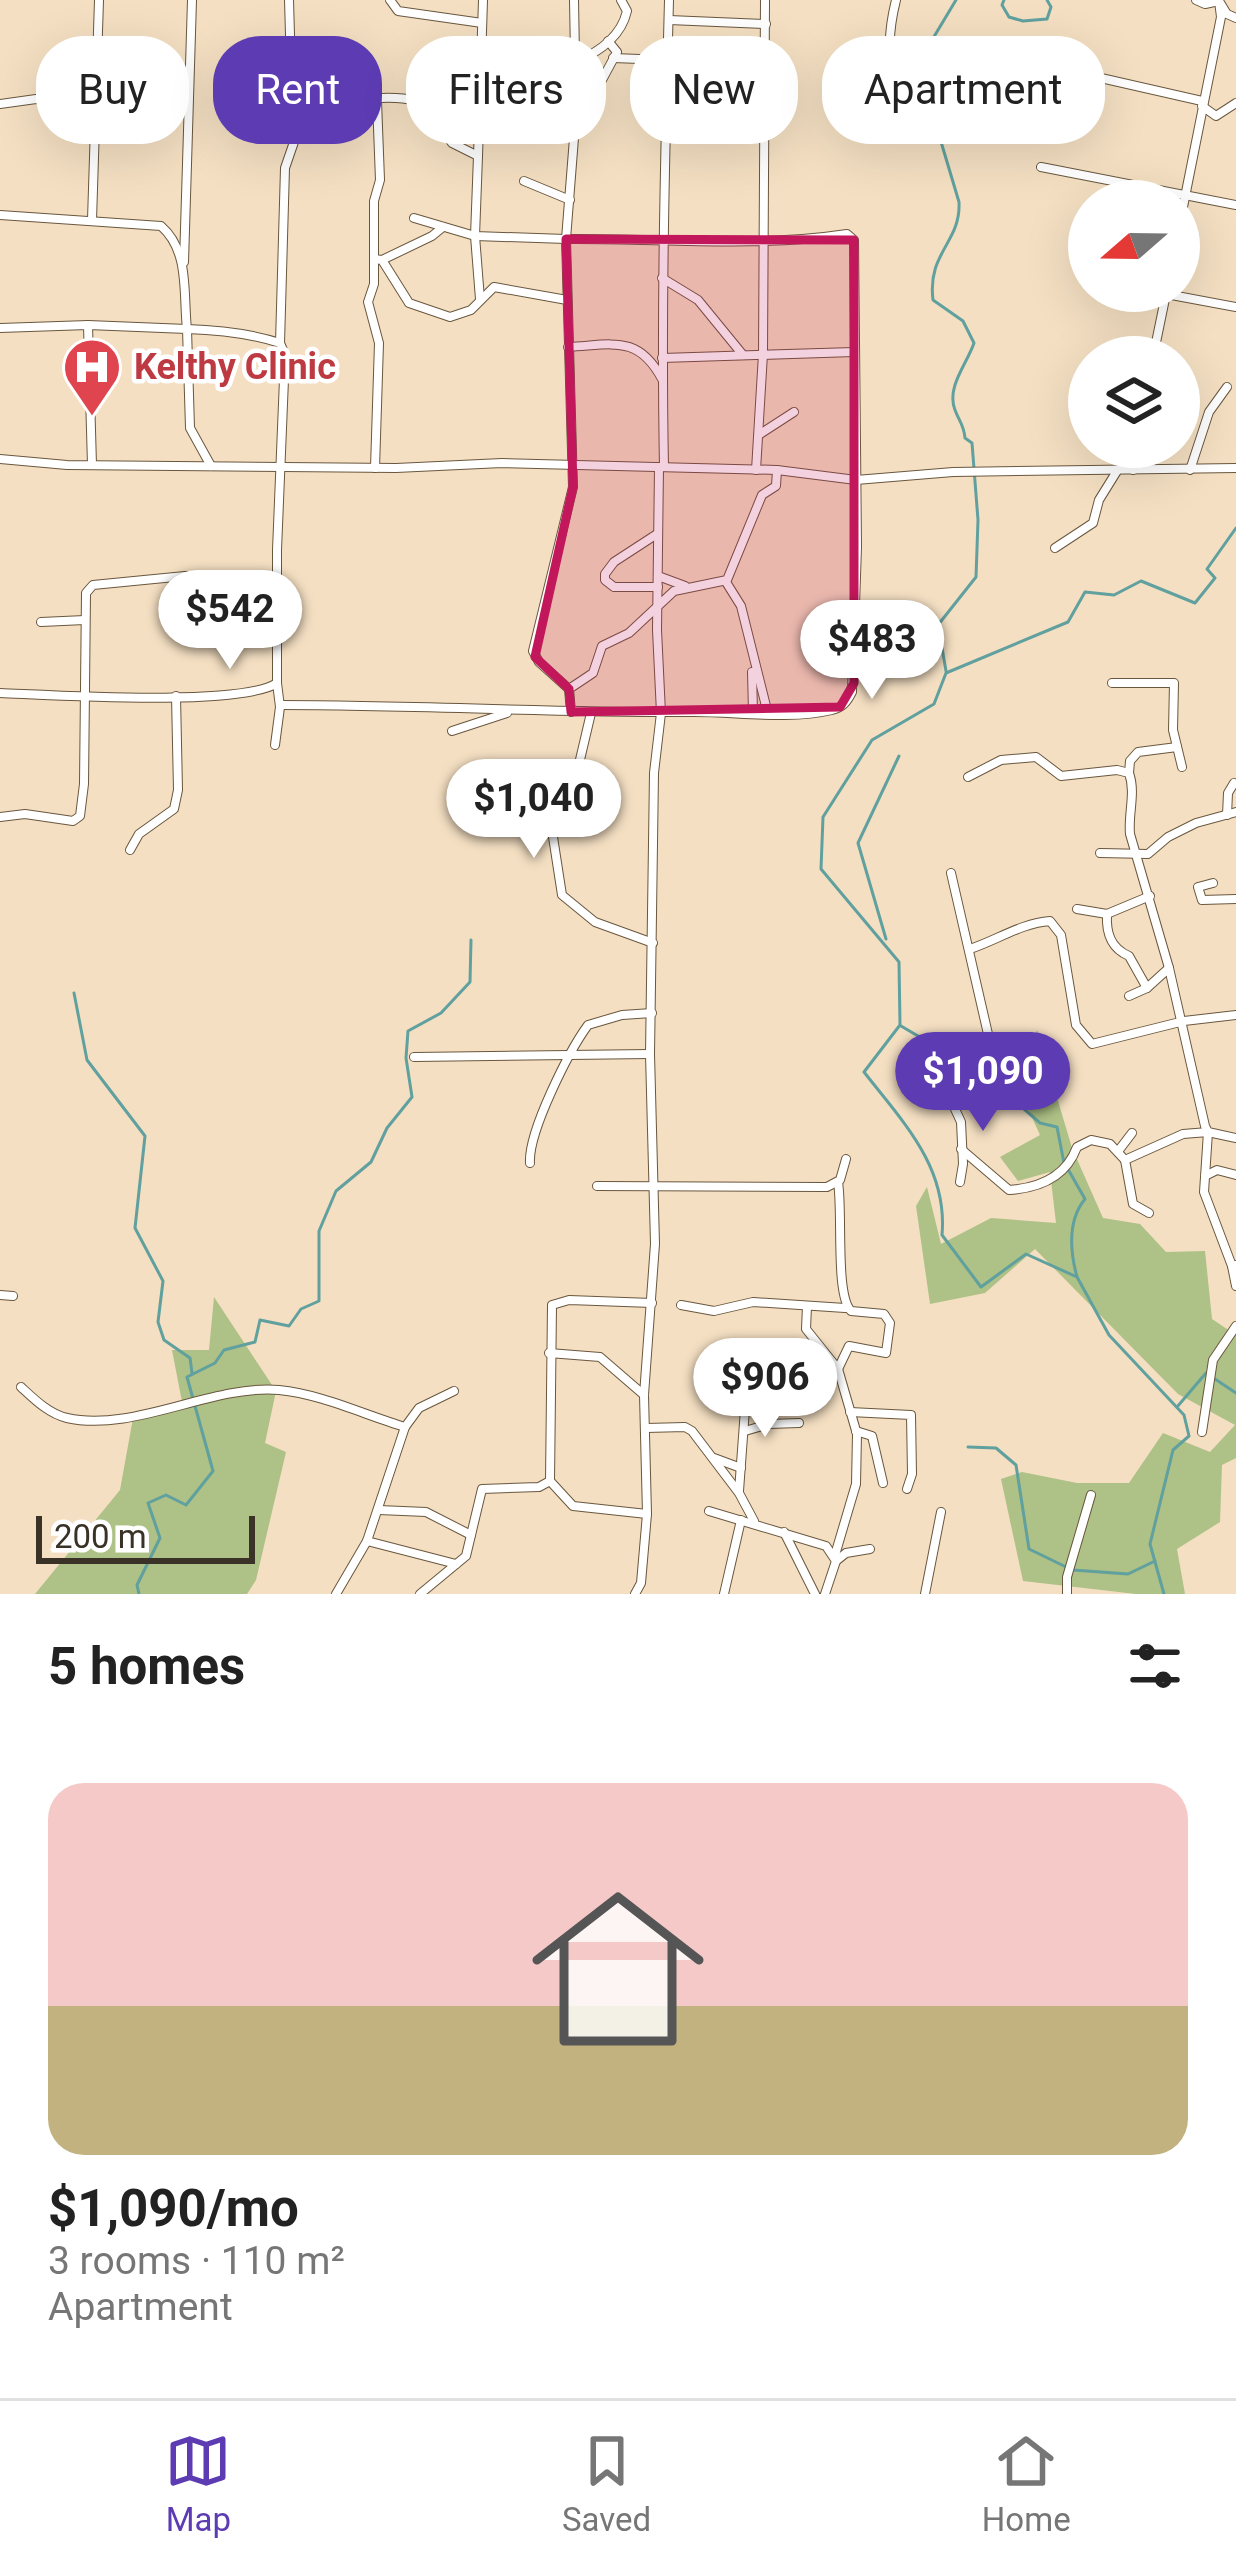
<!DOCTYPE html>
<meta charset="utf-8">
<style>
body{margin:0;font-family:Roboto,sans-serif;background:#f6f6f6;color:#222;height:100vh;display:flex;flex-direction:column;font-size:45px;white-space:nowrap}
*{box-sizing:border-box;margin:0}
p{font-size:39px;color:#767676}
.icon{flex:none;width:66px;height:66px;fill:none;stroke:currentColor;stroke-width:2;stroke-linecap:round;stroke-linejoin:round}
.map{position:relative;height:1594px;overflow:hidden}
.panel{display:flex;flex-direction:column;background:#fff;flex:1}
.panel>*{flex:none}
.top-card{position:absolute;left:36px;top:36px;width:1164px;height:108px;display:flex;gap:24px}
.needle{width:78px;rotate:250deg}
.buttons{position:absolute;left:1068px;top:180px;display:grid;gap:24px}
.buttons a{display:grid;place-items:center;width:132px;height:132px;border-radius:50%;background:#fff;box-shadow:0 12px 48px #0002;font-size:60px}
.scale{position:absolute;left:36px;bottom:30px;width:219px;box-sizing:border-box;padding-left:12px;border:6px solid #3a3226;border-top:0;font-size:33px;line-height:42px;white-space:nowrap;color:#3a3226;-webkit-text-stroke:9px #fff;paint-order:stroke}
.price{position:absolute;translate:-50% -102px;padding:0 27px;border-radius:42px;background:#fff;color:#222;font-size:39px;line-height:78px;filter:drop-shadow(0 3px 6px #0008)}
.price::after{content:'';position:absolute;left:50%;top:72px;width:36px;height:27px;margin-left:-18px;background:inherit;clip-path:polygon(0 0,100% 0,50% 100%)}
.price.on{background:#5d3bb3;color:#fff}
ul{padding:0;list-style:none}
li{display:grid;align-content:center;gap:24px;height:636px;padding:0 48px}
li span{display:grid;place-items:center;height:372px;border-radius:36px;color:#555}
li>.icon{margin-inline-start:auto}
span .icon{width:216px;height:216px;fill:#fffc;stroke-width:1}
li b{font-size:51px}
h2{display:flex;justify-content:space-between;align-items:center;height:144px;padding:0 48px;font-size:51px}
.pill{padding:0 42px;border-radius:48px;background:#fff;box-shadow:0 12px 48px #0002;font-size:42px;line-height:108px}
.pill.on{background:#5d3bb3;color:#fff}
.tab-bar{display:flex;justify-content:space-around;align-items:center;height:168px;border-top:3px solid #e0e0e0;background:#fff;font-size:33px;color:#767676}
.tab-bar a{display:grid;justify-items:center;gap:6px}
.tab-bar .on{color:#5d3bb3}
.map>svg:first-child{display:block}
.green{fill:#aec186}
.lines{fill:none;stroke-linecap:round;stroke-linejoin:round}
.stream{stroke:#60a09e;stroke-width:3}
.street-casing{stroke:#69573e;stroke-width:10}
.street{stroke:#fff;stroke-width:8}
.marked{fill:#c2185b;fill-opacity:0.2;stroke:#c2185b;stroke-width:9;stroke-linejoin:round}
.labels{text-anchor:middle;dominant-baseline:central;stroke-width:9;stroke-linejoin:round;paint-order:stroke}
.health-label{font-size:36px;font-weight:bold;fill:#be3a42;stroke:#fff;text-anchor:start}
</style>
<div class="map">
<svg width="1236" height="1594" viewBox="0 0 1236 1594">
<rect width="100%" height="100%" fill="#f4dfc2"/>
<g class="green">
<path d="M 1037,1030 L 1072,1148 L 1103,1218 L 1140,1224 L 1166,1252 L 1205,1251 L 1212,1319 L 1236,1335 L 1236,1458 L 1222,1465 L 1220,1522 L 1177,1549 L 1185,1594 L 1136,1594 L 1023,1581 L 1001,1479 L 1022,1472 L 1077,1483 L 1129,1483 L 1163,1433 L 1210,1452 L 1235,1425 L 1178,1394 L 1035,1249 L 985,1293 L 930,1304 L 916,1206 L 927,1187 L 941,1244 L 991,1218 L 1056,1223 L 1050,1172 L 1018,1181 L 1000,1157 L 1040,1135 L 1019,1089 Z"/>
<path d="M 214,1297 L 276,1391 L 265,1443 L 286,1452 L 256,1580 L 247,1594 L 35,1594 L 120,1490 L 133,1418 L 183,1407 L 172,1350 L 209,1350 Z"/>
</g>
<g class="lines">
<g class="stream">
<path d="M 1004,0 L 1002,5 L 1009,17 L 1023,21 L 1047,19 L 1051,7 L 1047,0"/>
<path d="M 946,671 L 938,625 L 976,577 L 978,520 L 972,443 L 965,438 C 964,425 959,421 955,410 C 946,387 967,364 974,343 L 963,321 L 933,300 C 927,252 961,243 959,202 L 933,115 L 914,99 L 914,70 L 956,0"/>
<path d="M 886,939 L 858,843 L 899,756"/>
<path d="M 74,993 L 87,1060 L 145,1136 L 135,1228 L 163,1281 L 158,1322 L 164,1340 L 190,1358 L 192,1373"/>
<path d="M 901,1026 L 930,1043 L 931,1061 L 942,1072 L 974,1065 L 1040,1123 L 1057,1127 L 1064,1163"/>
<path d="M 1069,1171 L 1085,1199 C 1067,1221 1070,1251 1077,1277"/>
<path d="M 1177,1407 L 1206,1373 L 1236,1393"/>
<path d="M 968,1447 L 996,1448 L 1016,1465 L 1029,1549 L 1064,1566"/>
<path d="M 1073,1570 L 1128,1574 L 1155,1561"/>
<path d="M 139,1594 L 137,1585 L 160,1538 L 148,1503 L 166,1495 L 186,1505 L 213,1471 L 187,1377 L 215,1363 L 224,1350 L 255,1342 L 260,1320 L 289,1326 L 301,1309 L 319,1301 L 319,1231 L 336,1191 L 371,1162 L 387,1128 L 412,1097 L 406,1058 L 408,1031 L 441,1013 L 470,982 L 471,940"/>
<path d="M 1164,1594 L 1150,1544 L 1173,1450 L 1189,1436 L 1184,1415 L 1109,1335 L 1077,1277 L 1026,1254 L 981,1287 L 942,1235 C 948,1167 903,1122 864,1072 L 900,1025 L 899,962 L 821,869 L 823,817 L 872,740 L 934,704 L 946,673 L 1068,622 L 1085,592 L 1114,595 L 1141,581 L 1195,603 L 1215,578 L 1207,569 L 1236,528"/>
</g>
<defs>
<g id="street">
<path d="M 289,0 L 292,104 L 304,113 C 337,104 381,92 416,101 C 436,107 460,115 481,114 C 512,112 543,112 576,113 L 595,93 L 617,52 L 608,41"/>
<path d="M 390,0 L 398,11 L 482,23"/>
<path d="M 896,0 C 884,48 888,79 918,118"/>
<path d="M 1196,0 L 1205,4 L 1219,1 L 1227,14 L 1236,18"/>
<path d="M 669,20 L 766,24"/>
<path d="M 431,55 L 480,101"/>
<path d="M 613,58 L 640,59 L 666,68"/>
<path d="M 573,63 C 598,53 621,37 627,11 L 621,0"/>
<path d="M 1035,63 L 1202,101"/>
<path d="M 0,104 L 36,99 L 97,103"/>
<path d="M 1202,106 L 1216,116 L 1236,103"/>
<path d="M 428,107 L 452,143 L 478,156 L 475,236 L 480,299"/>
<path d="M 478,156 L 483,0"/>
<path d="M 1041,167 L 1236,205"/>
<path d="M 524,181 L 570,200"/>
<path d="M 0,215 L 161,226 C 190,251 183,294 187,329 C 219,330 249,333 280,343 L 285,355 L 277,550 L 277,683 C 241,707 53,695 0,693"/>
<path d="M 414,218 L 475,236 L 566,239 L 573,487 L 533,651 L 539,662 L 569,689"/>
<path d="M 92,220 L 99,0"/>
<path d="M 1179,227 L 1221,17 L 1219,1"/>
<path d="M 374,259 L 382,260 L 409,303 L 450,317 L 471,310 L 494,287 L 567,300"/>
<path d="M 382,260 L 432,236 L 443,227"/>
<path d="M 184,262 L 192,0"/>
<path d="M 662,278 L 698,300 L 743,355"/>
<path d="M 1166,294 L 1236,307"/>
<path d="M 88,325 L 92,465"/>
<path d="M 0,328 L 88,325 L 187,329 L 190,428 L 211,466"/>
<path d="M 280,343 L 285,168 L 304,113"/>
<path d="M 568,347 C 612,345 638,334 662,379"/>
<path d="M 1153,357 L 1166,294"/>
<path d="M 662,358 L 854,352"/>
<path d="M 760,434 L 794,412"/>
<path d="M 0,459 L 67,465 L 396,468 L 502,463 L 777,470 L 856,480 L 953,472 L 1236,468"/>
<path d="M 664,467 C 661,311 665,156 669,0"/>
<path d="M 375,468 L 379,343 L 368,302 L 374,284 L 374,201 L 380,180 L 377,101"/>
<path d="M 756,470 L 763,354 L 765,0"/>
<path d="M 1133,470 L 1136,447"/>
<path d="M 1190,470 L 1209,412 L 1227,387"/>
<path d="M 657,534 L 614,562 L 605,574 L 605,580 L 614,587 L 658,587"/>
<path d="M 1055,548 L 1093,523 L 1099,500 L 1117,471"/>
<path d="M 658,576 L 685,586"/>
<path d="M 726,582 L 741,606 L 768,714"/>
<path d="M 41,622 L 85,620"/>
<path d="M 752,672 L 753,712"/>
<path d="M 1112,683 L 1174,683 L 1173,730 L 1182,767"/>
<path d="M 280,705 C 419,705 556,713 694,712 C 739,712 789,720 832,710 C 843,707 847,702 852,692 L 857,547 L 854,240 L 847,234 C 754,248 660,238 566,239 L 576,113 L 574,0"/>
<path d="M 571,712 L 569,689 L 593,673 L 602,646 L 629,633 L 674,591 L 727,580 L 762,495 L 776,486 L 777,470"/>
<path d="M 591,713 L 579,764 L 553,837 L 562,895 L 595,922 L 653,943"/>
<path d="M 452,731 L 507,713"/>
<path d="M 275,745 L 280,707 L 277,683"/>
<path d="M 1129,773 L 1130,761 L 1138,752 L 1177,747"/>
<path d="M 968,777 L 1001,760 L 1036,757 L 1061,776 L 1117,770 L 1129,773 C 1136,793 1128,813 1130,834 L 1169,968"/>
<path d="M 1227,815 L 1228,793 L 1234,783"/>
<path d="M 0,817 L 25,814 L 73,821 L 80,816 L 84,784 L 86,593 L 93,585 L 185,576 L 278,580"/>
<path d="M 130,850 L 139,834 L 174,809 L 178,790 L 176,696"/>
<path d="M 1100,853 L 1148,854 L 1168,837 L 1196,823 L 1236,812"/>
<path d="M 951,873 L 988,1034"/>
<path d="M 1213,883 L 1198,887 L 1202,900 L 1236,899"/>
<path d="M 1077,909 L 1107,914 L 1150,896"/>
<path d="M 1107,914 C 1106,932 1110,948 1129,956 L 1147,988"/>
<path d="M 970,949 C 997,940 1022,923 1050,921 L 1061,935 L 1076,1025 L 1092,1044 L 1184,1021 L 1236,1015"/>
<path d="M 1129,996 L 1147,988 L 1169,968 L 1205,1126 L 1208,1132 L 1236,1138"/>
<path d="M 414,1057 L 650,1054"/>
<path d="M 944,1085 L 961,1122 L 963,1164 L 960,1182"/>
<path d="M 961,1149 L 1009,1190 C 1039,1188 1066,1177 1077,1147 L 1091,1140 L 1110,1144 L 1125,1160"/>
<path d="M 1119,1150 L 1132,1133"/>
<path d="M 530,1163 C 528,1132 569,1051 588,1025 L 622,1015 L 652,1013"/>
<path d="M 1205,1176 L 1217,1170 L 1236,1175"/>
<path d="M 838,1182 C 843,1212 835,1295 851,1311 L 884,1314 L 890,1323 L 886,1353 L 849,1346 L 838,1369"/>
<path d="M 597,1186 L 827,1187 L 840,1180 L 846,1159"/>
<path d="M 1149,1213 L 1133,1204 L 1125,1160 L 1183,1134 L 1208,1132 L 1204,1192 L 1232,1266 L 1236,1265"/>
<path d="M 1232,1266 L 1236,1286"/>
<path d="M 0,1295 L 13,1296"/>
<path d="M 681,1305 L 714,1311 L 753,1302 L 845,1308"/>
<path d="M 807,1306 L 806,1329 L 838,1369 L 857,1434 L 856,1484 L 835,1555"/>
<path d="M 549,1353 L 600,1357 L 644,1395"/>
<path d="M 21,1387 C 34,1399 49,1414 67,1418 C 133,1433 213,1384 279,1390 C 321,1394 365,1415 405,1427"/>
<path d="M 850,1412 L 911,1415 L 912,1474 L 907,1489"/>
<path d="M 646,1428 L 685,1427 L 692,1431 L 739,1493 L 754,1521"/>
<path d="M 745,1431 L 769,1424 L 799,1423"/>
<path d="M 856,1431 L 872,1436 L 883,1483"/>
<path d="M 1202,1432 L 1213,1360 L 1236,1326"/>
<path d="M 714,1458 L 741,1468"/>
<path d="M 550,1481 L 573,1506 L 647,1514"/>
<path d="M 739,1491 L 745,1409"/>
<path d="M 379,1510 L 426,1512 L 471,1535"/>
<path d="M 709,1511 L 826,1546 L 836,1561 L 825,1594"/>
<path d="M 784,1532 L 815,1594"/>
<path d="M 367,1541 L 456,1564"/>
<path d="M 836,1561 L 846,1553 L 870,1549"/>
<path d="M 336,1594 L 367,1541 L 405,1427 L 419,1408 L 454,1391"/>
<path d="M 420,1594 L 466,1556 L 482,1489 L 539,1487 L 550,1481 L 552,1305 L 569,1300 L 652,1303"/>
<path d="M 635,1594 L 641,1583 L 647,1514 L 644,1395 L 655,1244 L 650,1054 L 654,773 L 661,713 L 657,630 L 659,467"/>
<path d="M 724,1594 L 741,1520"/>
<path d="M 925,1594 L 941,1512"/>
<path d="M 1067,1594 L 1067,1577 L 1091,1495"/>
</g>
</defs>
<use href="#street" class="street-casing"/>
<use href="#street" class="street"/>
</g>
<path class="marked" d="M 566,239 L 854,240 L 854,683 L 840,707 L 571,712 L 569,689 L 535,657 L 573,487 Z"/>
<defs>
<symbol id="hospital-pin" viewBox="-11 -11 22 30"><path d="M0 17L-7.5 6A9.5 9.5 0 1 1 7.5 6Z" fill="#e0444e" stroke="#fff"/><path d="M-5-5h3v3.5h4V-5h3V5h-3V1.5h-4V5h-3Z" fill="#fff"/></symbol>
</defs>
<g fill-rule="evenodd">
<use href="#hospital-pin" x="59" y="334" width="66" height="90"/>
</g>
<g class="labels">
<g class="health-label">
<text x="134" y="367">Kelthy Clinic</text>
</g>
</g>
</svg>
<div class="buttons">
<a><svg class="needle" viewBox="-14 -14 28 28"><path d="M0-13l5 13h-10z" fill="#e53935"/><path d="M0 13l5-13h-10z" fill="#767676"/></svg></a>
<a><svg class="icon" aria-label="layers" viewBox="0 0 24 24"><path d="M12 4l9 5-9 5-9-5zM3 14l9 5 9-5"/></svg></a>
</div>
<div class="scale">200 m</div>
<b class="price" style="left:230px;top:672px">$542</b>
<b class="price" style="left:872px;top:702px">$483</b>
<b class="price" style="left:534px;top:861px">$1,040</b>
<b class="price on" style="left:983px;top:1134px">$1,090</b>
<b class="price" style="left:765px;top:1440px">$906</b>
<div class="top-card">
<a class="pill">Buy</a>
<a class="pill on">Rent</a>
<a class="pill">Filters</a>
<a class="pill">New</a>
<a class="pill">Apartment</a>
</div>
</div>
<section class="panel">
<h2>5 homes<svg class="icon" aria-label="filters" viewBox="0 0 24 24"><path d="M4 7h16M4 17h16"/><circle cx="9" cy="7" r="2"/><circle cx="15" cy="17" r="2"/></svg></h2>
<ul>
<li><span style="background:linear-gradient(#f6c9c9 60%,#c2b280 0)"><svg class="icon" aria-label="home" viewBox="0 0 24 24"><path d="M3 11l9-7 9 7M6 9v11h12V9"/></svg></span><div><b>$1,090/mo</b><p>3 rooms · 110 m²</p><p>Apartment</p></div></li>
</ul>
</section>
<nav class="tab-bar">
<a class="on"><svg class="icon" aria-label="map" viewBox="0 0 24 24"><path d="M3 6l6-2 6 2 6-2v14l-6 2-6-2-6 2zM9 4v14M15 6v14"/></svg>Map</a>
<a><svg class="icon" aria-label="saved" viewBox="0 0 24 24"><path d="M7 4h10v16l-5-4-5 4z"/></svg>Saved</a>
<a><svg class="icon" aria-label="home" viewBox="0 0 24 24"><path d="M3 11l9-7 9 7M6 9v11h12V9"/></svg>Home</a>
</nav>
